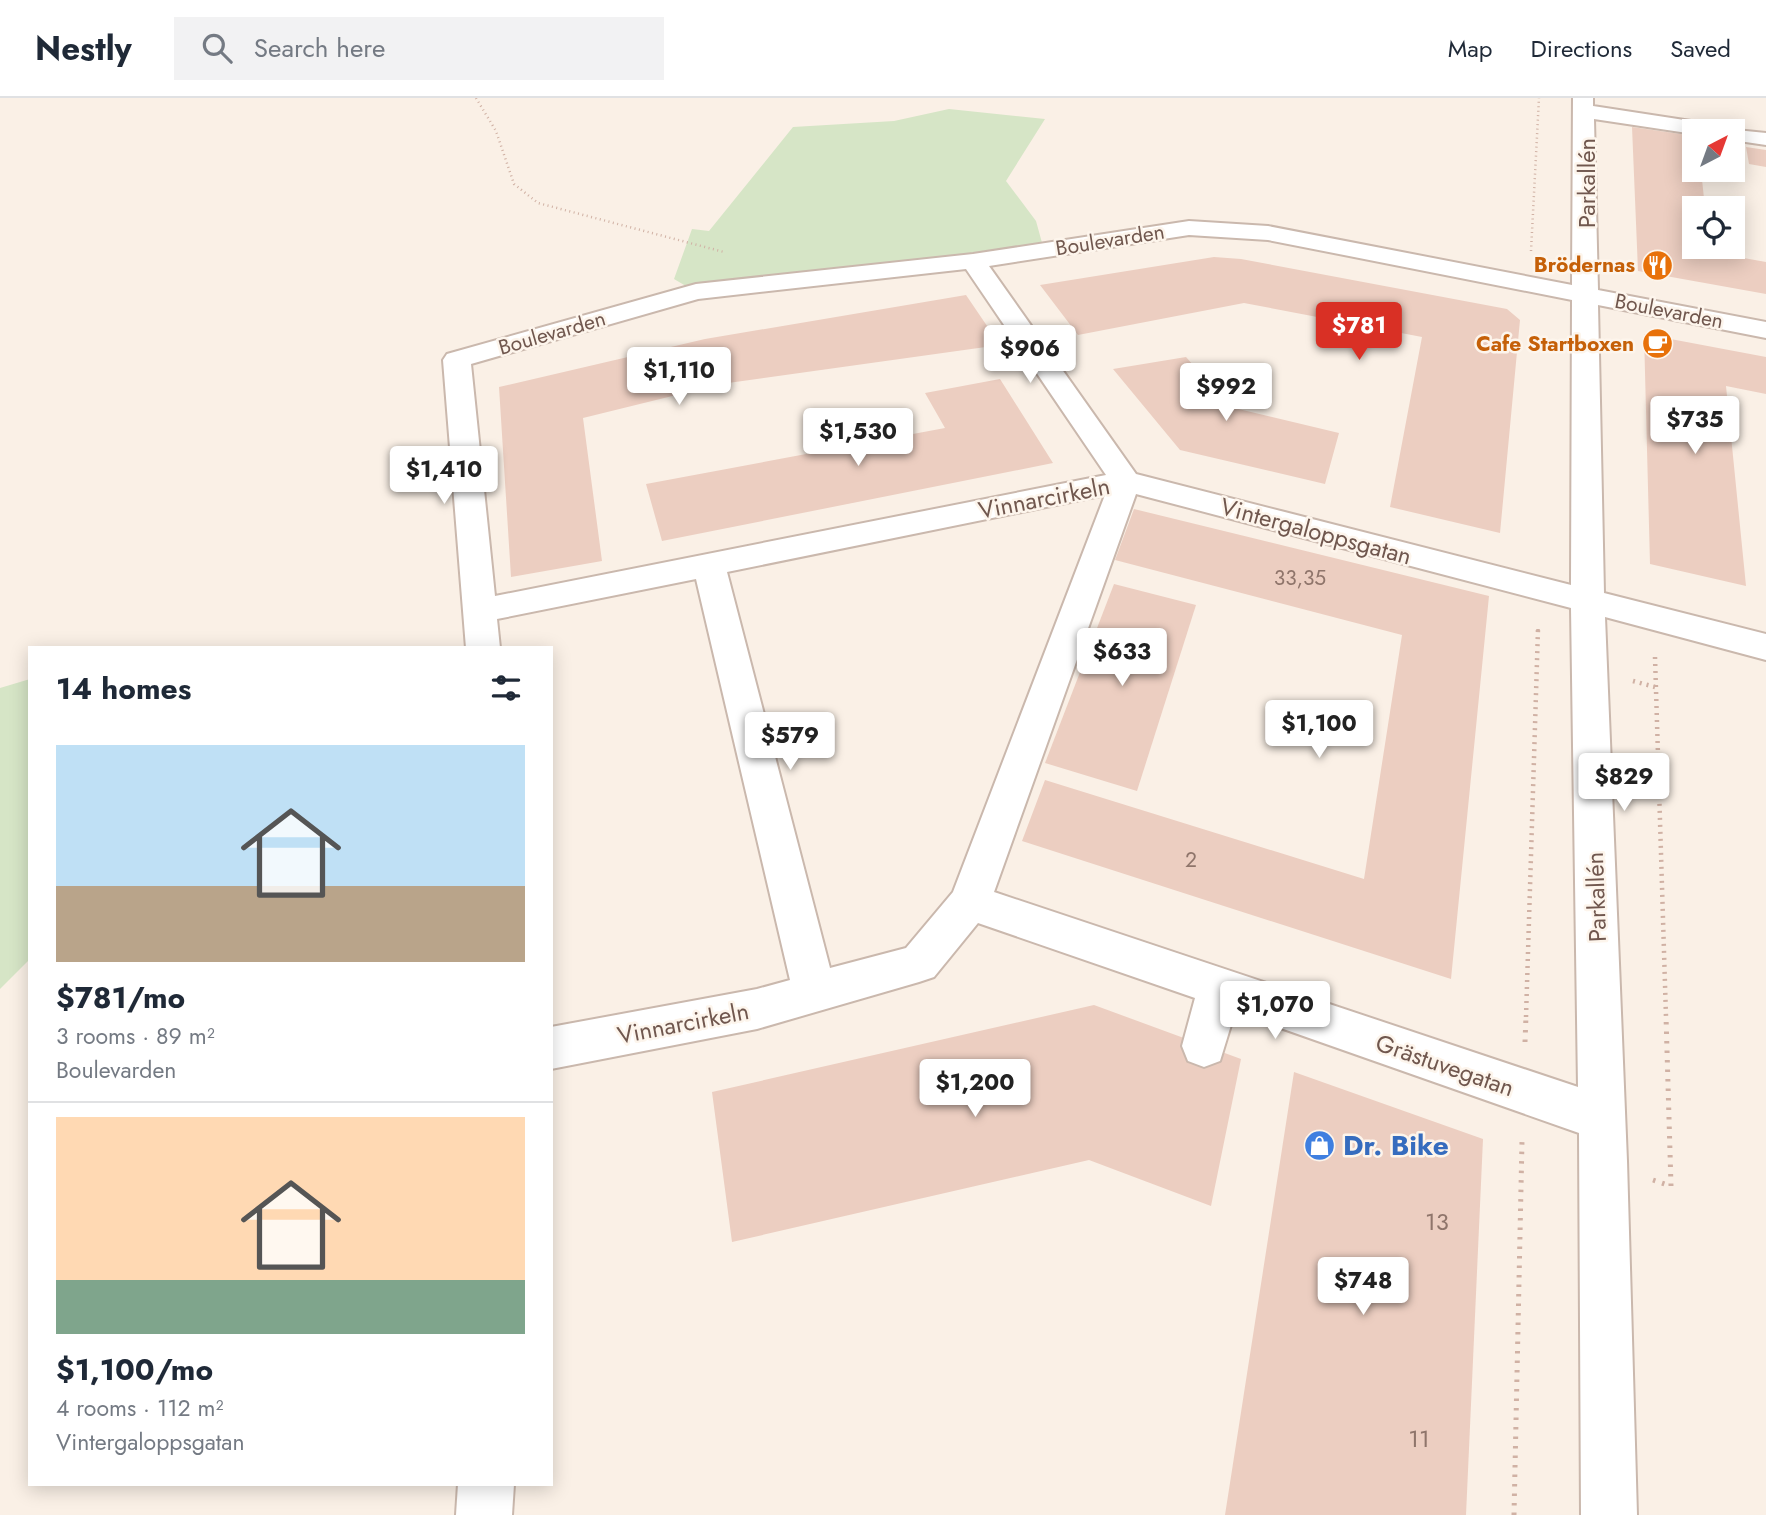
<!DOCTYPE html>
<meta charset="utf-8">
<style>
body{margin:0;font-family:Jost,sans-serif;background:#f2f2f3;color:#1f2937;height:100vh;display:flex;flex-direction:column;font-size:26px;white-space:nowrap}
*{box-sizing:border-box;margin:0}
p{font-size:23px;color:#747a83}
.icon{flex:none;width:38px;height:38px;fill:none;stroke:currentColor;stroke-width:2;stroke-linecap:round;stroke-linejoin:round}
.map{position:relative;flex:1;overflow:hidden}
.details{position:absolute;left:28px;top:548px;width:525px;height:840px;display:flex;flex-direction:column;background:#fff;border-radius:0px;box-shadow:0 4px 18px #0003}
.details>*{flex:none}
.needle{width:46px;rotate:41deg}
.tools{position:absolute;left:1682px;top:21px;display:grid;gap:14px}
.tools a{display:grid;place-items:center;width:63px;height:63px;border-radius:0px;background:#fff;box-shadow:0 4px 18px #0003;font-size:35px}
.price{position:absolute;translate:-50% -60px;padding:0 16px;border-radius:7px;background:#fff;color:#222;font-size:23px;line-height:46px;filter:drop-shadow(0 2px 4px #0008)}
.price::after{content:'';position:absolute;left:50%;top:42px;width:21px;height:16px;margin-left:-10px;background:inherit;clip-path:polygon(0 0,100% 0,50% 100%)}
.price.active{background:#d93025;color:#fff}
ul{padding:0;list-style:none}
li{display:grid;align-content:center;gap:14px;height:371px;padding:0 28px}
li+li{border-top:2px solid #e0e1e3}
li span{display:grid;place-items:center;height:217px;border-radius:0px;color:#555}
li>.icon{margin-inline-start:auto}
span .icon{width:126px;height:126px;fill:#fffc;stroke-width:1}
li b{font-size:30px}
h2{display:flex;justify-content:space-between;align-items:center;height:84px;padding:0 28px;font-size:30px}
header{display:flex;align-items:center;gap:42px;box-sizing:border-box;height:98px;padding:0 35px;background:#fff;border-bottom:2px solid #e0e1e3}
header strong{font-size:33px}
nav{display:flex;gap:38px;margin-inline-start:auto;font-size:24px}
.search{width:490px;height:63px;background:#f2f2f3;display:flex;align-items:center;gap:18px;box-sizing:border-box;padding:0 24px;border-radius:0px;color:#747a83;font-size:26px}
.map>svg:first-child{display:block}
.green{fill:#d6e5c6}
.building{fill:#eccec1}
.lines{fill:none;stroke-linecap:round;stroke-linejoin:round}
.minor-casing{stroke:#cab8ad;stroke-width:4}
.path-far3{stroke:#d0b1a4;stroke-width:2.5;stroke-dasharray:1 3.5;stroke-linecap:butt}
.path-far2{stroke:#d0b1a4;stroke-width:3.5;stroke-dasharray:2 4.5;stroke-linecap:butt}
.path-far1{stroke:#d0b1a4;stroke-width:4.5;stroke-dasharray:2 5;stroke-linecap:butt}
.path{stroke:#d0b1a4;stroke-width:5;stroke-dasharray:2.5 7;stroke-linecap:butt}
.minor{fill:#fff;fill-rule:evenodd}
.labels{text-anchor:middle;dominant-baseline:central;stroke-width:5;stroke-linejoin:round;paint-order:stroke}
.far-street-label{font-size:21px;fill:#70574e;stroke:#fdf5ec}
.far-food-label{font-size:21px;font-weight:bold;fill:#c56008;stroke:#fdf5ec;text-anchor:end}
.number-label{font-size:21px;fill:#8f756b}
.street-label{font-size:24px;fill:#70574e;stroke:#fdf5ec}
.near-number-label{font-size:24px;fill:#8f756b}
.near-shop-label{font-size:28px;font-weight:bold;fill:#366cbe;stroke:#fdf5ec;text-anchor:start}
</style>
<header>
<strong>Nestly</strong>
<div class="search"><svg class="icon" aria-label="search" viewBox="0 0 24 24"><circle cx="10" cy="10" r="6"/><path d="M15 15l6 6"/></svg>Search here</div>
<nav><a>Map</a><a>Directions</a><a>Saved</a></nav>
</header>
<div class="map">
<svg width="1766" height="1417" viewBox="0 0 1766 1417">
<rect width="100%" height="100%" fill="#faf0e6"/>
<g class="green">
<path d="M 949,11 L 1045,21 L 1006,83 L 1036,123 L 1044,152 L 696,194 L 674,181 L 692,131 L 709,133 L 793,29 L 894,23 Z"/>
<path d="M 30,581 L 30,861 L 0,891 L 0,590 Z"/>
</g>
<g class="building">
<path d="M 1632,29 L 1694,38 L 1694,72 L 1701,72 L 1705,110 L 1694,110 L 1694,149 L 1709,149 L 1710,154 L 1766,164 L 1766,196 L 1638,173 Z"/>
<path d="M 1746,49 L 1766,52 L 1766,69 L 1749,66 Z"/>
<path d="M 1214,159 L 1241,161 L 1507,211 L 1520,222 L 1500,435 L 1390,409 L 1422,239 L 1244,205 L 1078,237 L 1040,187 Z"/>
<path d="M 966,197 L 1000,247 L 721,286 L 583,320 L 602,463 L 511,479 L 499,289 L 705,241 Z"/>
<path d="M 1644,236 L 1766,259 L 1766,296 L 1726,288 L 1746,488 L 1650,466 Z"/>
<path d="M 1186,259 L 1230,309 L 1339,335 L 1325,386 L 1180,352 L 1113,271 Z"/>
<path d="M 1000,281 L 1053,365 L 662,443 L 646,386 L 945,330 L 925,295 Z"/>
<path d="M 1134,411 L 1489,498 L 1451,881 L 1022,743 L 1045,682 L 1364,781 L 1402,537 L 1115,462 Z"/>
<path d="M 1114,486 L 1196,507 L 1137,693 L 1045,665 Z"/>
<path d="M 1094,907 L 1241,961 L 1211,1108 L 1089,1062 L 732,1144 L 712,994 Z"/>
<path d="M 1294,974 L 1483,1041 L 1466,1417 L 1225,1417 Z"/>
</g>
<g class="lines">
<defs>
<g id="minor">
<path d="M 1573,0 L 1593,0 L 1593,8 L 1717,27 L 1726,31 L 1766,35 L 1766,47 L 1732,42 L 1732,33 L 1694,33 L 1694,36 L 1594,21 L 1598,192 L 1766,224 L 1766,240 L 1598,207 L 1604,495 L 1766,536 L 1766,562 L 1605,519 L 1627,1063 L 1637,1417 L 1581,1417 L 1579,1035 L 1235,914 L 1220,963 L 1204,969 L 1188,963 L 1182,948 L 1195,900 L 978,825 L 934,879 L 919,884 L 757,931 L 551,971 L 551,929 L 757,891 L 790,882 L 696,481 L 497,521 L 500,550 L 466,550 L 443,262 L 447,256 L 696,186 L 973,156 L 1189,123 L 1268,128 L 1572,187 ZM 1189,137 L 1268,142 L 1572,202 L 1571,487 L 1136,376 L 989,168 ZM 966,171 L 1106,377 L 495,498 L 471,266 L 698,201 ZM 1136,396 L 1571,510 L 1578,989 L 994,794 ZM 1105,397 L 953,794 L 906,850 L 830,870 L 727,474 Z"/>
<path d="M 458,1386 L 514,1386 L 512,1417 L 456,1417 Z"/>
</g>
</defs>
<use href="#minor" class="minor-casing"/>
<g class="path-far3">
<path d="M 476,0 L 496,33 L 514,86 L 538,105 L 724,154"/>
<path d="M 1531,153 L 1539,0"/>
</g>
<path class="path-far2" d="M 1538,533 L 1538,529"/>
<g class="path-far1">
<path d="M 1655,559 L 1666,919"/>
<path d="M 1633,583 L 1655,589"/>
<path d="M 1526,919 L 1538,531"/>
</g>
<g class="path">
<path d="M 1525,944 L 1526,918"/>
<path d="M 1653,1082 L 1671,1088 L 1666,918"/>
<path d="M 1514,1417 L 1522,1043"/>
</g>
<use href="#minor" class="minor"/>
</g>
<defs>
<symbol id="restaurant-disc" viewBox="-11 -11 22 22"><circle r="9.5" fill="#e8710a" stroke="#fdf5ec"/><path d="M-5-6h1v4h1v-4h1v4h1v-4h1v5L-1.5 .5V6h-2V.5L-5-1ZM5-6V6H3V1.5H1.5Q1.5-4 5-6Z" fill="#fff"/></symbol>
<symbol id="cafe-disc" viewBox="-11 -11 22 22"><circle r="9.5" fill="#e8710a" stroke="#fdf5ec"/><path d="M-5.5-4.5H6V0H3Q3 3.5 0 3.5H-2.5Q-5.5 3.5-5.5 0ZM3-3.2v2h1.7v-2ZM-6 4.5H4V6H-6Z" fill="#fff"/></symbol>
<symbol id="shop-disc" viewBox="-11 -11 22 22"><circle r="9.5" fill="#3f7fe0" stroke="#fdf5ec"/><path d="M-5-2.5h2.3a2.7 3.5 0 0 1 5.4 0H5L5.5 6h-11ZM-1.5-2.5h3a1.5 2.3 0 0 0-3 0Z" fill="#fff"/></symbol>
</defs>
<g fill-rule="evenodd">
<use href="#restaurant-disc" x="1640" y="150" width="35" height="35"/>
<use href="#cafe-disc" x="1640" y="228" width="35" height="35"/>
<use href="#shop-disc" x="1302" y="1030" width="35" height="35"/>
</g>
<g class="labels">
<g class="far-street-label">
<text transform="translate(1110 142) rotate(-9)">Boulevarden</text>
<text transform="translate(1669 213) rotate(11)">Boulevarden</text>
<text transform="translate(552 235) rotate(-16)">Boulevarden</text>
</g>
<g class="far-food-label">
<text x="1635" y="167">Brödernas</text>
<text x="1634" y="246">Cafe Startboxen</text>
</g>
<g class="number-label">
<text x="1300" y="480">33,35</text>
<text x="1191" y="762">2</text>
</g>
<g class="street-label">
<text transform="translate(1586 85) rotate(-90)">Parkallén</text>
<text transform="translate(1044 400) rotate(-11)">Vinnarcirkeln</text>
<text transform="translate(1316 433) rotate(15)">Vintergaloppsgatan</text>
<text transform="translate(1596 799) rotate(-92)">Parkallén</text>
<text transform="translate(683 925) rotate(-11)">Vinnarcirkeln</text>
<text transform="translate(1445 967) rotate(19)">Grästuvegatan</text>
</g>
<g class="near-number-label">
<text x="1437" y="1123">13</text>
<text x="1419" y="1340">11</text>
</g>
<g class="near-shop-label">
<text x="1343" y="1047">Dr. Bike</text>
</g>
</g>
</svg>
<div class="tools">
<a><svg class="needle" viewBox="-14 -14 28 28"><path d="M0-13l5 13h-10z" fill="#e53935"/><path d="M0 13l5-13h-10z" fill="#747a83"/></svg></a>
<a><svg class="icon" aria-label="locate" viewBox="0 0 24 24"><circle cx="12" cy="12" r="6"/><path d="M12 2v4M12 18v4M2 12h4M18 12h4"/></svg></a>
</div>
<b class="price active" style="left:1359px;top:264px">$781</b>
<b class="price" style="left:1030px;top:287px">$906</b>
<b class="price" style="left:679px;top:309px">$1,110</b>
<b class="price" style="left:1226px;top:325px">$992</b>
<b class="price" style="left:1695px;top:358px">$735</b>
<b class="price" style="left:858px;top:370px">$1,530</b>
<b class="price" style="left:444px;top:408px">$1,410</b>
<b class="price" style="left:1122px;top:590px">$633</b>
<b class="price" style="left:1319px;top:662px">$1,100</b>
<b class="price" style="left:790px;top:674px">$579</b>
<b class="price" style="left:1624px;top:715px">$829</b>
<b class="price" style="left:1275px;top:943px">$1,070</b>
<b class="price" style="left:975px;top:1021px">$1,200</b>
<b class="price" style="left:1363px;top:1219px">$748</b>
<section class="details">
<h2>14 homes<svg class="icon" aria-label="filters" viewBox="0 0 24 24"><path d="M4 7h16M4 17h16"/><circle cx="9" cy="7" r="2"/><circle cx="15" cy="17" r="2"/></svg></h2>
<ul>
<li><span style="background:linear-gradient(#bfe0f5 65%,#b9a48a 0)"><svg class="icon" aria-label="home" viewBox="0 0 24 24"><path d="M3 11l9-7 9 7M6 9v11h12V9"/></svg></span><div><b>$781/mo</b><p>3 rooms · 89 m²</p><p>Boulevarden</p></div></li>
<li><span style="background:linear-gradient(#ffd9b3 75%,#7fa58c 0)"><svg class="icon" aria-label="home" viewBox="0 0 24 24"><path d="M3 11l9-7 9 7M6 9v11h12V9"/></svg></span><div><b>$1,100/mo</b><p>4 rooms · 112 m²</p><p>Vintergaloppsgatan</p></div></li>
</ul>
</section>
</div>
